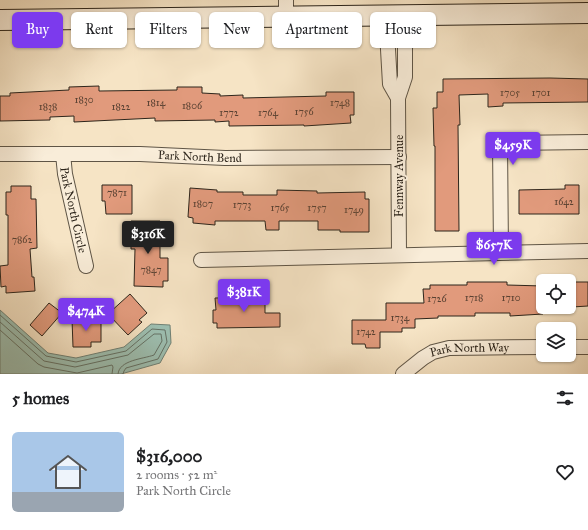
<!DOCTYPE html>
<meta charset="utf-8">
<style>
body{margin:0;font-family:"IM FELL Great Primer",serif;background:#f6f6f6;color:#202124;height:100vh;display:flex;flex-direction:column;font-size:15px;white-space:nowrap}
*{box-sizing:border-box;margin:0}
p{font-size:13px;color:#757577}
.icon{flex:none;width:22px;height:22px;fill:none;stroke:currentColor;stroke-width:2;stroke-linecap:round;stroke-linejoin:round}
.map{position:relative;height:374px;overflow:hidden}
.drawer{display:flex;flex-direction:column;background:#fff;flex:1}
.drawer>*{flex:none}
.guide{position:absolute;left:12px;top:12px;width:564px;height:36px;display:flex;gap:8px}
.tools{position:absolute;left:536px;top:274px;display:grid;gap:8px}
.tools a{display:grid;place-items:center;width:40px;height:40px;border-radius:6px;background:#fff;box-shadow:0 1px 3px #0004;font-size:20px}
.price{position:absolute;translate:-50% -34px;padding:0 9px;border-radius:4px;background:#7c3aed;color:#fff;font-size:13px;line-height:26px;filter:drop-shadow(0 1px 2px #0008)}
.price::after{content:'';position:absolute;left:50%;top:24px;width:12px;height:9px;margin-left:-6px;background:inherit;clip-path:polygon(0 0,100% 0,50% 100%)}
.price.active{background:#222;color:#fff}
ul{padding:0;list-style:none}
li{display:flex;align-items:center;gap:12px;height:100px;padding:0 12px}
li span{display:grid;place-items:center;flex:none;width:112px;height:80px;border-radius:6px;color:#555}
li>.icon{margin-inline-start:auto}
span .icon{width:48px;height:48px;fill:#fffc;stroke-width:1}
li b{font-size:17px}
h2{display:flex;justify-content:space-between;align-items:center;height:48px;padding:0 12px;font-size:17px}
.tag{padding:0 14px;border-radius:6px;background:#fff;box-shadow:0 1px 3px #0004;font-size:14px;line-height:36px}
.tag.active{background:#7c3aed;color:#fff}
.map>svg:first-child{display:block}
.water{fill:#9dbfb1;stroke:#708175}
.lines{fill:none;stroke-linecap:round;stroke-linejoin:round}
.shore{stroke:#657266;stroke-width:1}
.building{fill:#e19a7c;stroke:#2d251b}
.street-casing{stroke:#5f5546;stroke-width:16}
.secondary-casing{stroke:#2d251b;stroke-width:22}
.street{stroke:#f9edd9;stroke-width:14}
.secondary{stroke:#f9edd9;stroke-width:20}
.labels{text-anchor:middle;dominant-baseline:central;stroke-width:4;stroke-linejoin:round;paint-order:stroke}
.number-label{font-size:10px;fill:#5a4233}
.street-label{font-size:12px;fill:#2d251b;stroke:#f9edd9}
</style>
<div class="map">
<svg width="588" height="374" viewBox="0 0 588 374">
<rect width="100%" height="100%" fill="#f6e4c5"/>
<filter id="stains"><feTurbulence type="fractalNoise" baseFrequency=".005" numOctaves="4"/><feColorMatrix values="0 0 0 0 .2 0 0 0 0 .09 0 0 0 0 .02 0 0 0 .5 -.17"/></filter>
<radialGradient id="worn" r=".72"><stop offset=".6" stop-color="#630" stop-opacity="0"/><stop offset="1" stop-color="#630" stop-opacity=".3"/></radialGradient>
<path class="water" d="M 0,310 L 48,353 L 76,358 L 124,347 L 151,324 L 170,325 L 171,343 L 160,363 L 121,374 L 0,374 Z"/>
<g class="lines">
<g class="shore">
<path d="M 0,315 L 46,356 L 76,362 L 126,351 L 152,329 L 165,330 L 167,342 L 158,359 L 126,368 L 124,371 L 123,374"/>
<path d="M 0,322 L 44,361 L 75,367 L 128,355 L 154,334 L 161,334 L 162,341 L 154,355 C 143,359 119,360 118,374"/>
<path d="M 0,330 L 38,364 L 44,367 L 77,373 L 112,365 L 113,367 L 112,374"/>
</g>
</g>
<g class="building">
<path d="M 550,78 L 588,79 L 588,102 L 503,103 L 503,106 L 488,107 L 488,94 L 459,95 L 460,125 L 458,125 L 459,231 L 435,231 L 435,146 L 434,146 L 433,108 L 437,108 L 437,92 L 443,92 L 443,79 Z"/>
<path d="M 99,86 L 99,91 L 177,90 L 177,87 L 202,87 L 202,93 L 220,94 L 220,96 L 243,95 L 243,98 L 326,96 L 326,92 L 354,92 L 354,115 L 350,115 L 351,123 L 304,126 L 304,125 L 229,126 L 229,121 L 215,122 L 215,120 L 155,121 L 155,118 L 74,122 L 74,116 L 50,117 L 50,120 L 0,121 L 0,96 L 10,96 L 10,93 L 69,90 L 69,87 Z"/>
<path d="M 102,185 L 132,185 L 132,214 L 106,214 L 105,201 L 102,201 Z"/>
<path d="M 565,185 L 579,185 L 579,214 L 519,214 L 519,190 L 565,189 Z"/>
<path d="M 11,186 L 31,186 L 31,199 L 36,199 L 37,248 L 30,249 L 32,277 L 34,277 L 35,291 L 6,293 L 6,286 L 1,287 L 0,266 L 8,265 L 8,215 L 6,215 L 6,192 L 11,192 Z"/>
<path d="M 190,188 L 217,190 L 217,192 L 243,192 L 243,195 L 277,195 L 277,190 L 317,191 L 317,193 L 365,192 L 365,199 L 369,199 L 369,232 L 340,232 L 340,230 L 318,230 L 318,221 L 279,221 L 279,230 L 266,230 L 265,221 L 215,221 L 215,225 L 193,223 L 193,218 L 188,217 Z"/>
<path d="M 131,221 L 160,221 L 160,258 L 168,258 L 168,281 L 163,281 L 163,287 L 134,286 L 135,249 L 131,249 Z"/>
<path d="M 467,282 L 507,282 L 507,285 L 543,286 L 543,314 L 510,316 L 510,313 L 475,313 L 475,316 L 438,316 L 438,318 L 415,319 L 415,328 L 402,328 L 402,332 L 380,332 L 380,348 L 366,348 L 365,344 L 352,344 L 352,320 L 386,320 L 386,303 L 424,303 L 423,289 L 430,289 L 430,285 L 467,285 Z"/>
<path d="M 572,282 L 588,282 L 588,306 L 572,307 Z"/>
<path d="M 130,294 L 147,313 L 139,320 L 142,322 L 128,335 L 108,314 Z"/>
<path d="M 265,297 L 265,313 L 280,313 L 280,327 L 217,328 L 217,323 L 213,323 L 213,310 L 216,310 L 215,298 Z"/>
<path d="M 49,303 L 62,313 L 42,336 L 30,325 Z"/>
<path d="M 72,319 L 101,319 L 101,342 L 91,342 L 91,347 L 73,347 Z"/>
</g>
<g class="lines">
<defs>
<g id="street">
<path d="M 286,0 L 286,17"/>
<path d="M 386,15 L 390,84 L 398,98"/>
<path id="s1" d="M 0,154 L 140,154 L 225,158 L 399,157"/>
<path id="s2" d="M 63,154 L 65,174 L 86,266"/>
<path d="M 501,252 L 500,143 L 588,142"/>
<path d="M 399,255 L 398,98 L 405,77 L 405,15"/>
<path d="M 201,260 L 588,251"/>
<path d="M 569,347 L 588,347"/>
<path id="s3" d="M 403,374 L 423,358 L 433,352 L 449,348 L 543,347"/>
</g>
<path id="secondary" d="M 0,20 L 588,13"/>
</defs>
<use href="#street" class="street-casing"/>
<use href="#secondary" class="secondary-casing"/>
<use href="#street" class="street"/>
<use href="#secondary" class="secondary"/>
</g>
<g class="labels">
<g class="number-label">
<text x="510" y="93">1705</text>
<text x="541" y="93">1701</text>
<text x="84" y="100">1830</text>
<text x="156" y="103">1814</text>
<text x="340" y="103">1748</text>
<text x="192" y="106">1806</text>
<text x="48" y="107">1838</text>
<text x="121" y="107">1822</text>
<text x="304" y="112">1756</text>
<text x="229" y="113">1772</text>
<text x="268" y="113">1764</text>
<text x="117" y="193">7871</text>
<text x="564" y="202">1642</text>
<text x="203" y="204">1807</text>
<text x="242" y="205">1773</text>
<text x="280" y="208">1765</text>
<text x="317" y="208">1757</text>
<text x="354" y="210">1749</text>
<text x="22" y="240">7862</text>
<text x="151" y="270">7847</text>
<text x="474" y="298">1718</text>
<text x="511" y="298">1710</text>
<text x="437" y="299">1726</text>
<text x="400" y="318">1734</text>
<text x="366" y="332">1742</text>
</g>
<g class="street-label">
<text stroke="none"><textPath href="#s1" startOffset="200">Park North Bend</textPath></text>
<text transform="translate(399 176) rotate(-90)">Fennway Avenue</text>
<text stroke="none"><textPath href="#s2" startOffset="57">Park North Circle</textPath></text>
<text stroke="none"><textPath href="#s3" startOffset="74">Park North Way</textPath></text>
</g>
</g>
<rect width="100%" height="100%" filter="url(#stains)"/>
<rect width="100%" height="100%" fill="url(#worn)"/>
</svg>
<div class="tools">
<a><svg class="icon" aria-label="locate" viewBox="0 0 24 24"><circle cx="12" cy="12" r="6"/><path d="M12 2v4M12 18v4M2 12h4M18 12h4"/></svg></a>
<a><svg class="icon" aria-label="layers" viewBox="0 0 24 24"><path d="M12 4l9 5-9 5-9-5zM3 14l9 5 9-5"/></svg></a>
</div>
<b class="price" style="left:513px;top:166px">$459K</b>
<b class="price active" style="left:148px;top:255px">$316K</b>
<b class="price" style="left:494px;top:266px">$657K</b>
<b class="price" style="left:244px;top:313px">$381K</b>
<b class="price" style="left:86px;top:332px">$474K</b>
<div class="guide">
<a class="tag active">Buy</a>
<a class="tag">Rent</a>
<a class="tag">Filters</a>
<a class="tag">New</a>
<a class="tag">Apartment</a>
<a class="tag">House</a>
</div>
</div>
<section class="drawer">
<h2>5 homes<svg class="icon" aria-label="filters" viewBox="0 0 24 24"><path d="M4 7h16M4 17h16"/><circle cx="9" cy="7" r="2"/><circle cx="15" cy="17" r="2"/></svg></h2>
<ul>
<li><span style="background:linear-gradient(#a9c7e8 75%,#9aa5b1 0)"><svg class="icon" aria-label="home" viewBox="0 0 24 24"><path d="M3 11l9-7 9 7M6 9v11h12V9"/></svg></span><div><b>$316,000</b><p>2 rooms · 52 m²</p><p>Park North Circle</p></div><svg class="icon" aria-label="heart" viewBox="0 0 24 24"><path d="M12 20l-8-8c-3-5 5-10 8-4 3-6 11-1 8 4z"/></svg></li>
</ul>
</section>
